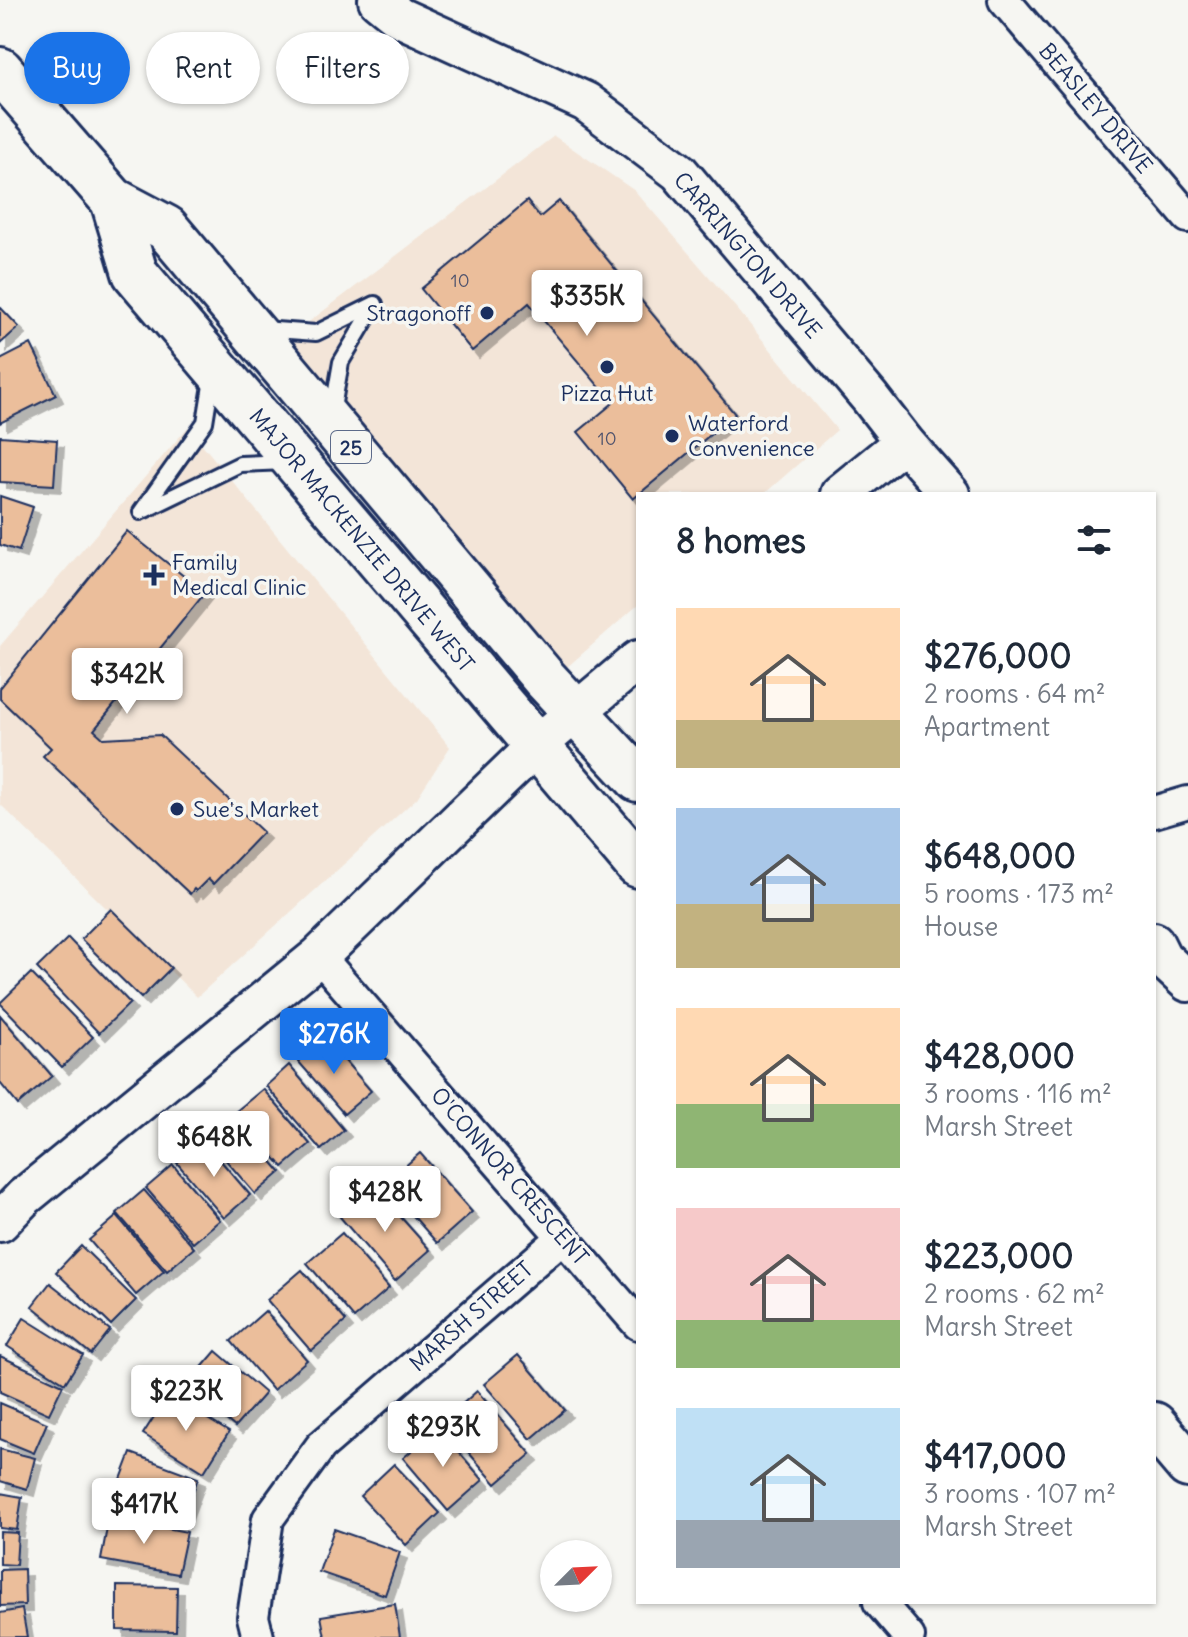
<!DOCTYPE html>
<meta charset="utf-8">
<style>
body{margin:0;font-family:Delius,sans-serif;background:#f6f6f7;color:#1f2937;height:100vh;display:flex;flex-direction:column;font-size:30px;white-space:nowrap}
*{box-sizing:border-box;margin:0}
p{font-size:26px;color:#747a83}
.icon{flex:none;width:44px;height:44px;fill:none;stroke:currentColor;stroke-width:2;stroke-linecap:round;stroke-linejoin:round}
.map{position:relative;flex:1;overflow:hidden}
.details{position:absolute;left:636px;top:492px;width:520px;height:1112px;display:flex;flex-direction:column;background:#fff;border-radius:0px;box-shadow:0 2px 6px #0004}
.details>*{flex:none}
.banner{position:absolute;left:24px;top:32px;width:492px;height:72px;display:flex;gap:16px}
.needle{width:52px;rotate:66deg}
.buttons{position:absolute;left:540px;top:1540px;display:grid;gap:16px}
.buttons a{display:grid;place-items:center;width:72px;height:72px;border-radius:50%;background:#fff;box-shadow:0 2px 6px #0004;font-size:40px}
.price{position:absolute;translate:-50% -68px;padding:0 18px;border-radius:8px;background:#fff;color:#222;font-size:26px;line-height:52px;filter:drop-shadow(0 2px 4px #0008)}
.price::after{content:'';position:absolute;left:50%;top:48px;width:24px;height:18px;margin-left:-12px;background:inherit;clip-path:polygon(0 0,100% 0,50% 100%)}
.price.active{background:#1a73e8;color:#fff}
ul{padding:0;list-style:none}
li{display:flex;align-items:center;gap:24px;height:200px;padding:0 40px}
li span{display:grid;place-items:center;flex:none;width:224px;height:160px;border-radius:0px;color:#555}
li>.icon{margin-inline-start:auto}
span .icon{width:96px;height:96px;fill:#fffc;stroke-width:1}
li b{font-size:34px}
h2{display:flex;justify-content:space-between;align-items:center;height:96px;padding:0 40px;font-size:34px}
.tag{padding:0 28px;border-radius:36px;background:#fff;box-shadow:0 2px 6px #0004;font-size:28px;line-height:72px}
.tag.active{background:#1a73e8;color:#fff}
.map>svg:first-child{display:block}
.built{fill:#f3e5d8}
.building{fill:#ebbe9b;stroke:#1b2f5e;stroke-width:2;filter:url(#shadow)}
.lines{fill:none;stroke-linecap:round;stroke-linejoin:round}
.service-casing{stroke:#1b2f5e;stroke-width:20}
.minor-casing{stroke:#1b2f5e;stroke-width:36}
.tertiary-casing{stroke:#1b2f5e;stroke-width:44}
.primary-casing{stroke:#1b2f5e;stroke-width:50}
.service{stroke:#f6f6f2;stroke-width:14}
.minor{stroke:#f6f6f2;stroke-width:30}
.tertiary{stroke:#f6f6f2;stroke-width:38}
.primary{stroke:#f6f6f2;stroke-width:44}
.poi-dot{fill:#1b2f5e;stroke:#f6f6f2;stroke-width:3}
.labels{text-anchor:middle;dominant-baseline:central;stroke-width:7;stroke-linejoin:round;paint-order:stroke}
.number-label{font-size:18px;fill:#4f536d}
.shield{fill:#f6f6f2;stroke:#5d6b8a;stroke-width:2}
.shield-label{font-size:20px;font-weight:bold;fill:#1b2f5e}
.street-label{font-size:22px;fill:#1b2f5e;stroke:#f6f6f2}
.poi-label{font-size:22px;fill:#1b2f5e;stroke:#f6f6f2;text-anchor:start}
</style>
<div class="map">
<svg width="1188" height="1637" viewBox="0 0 1188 1637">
<defs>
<filter id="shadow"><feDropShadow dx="7" dy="7" stdDeviation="0" flood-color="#0004"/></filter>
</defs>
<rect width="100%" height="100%" fill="#f6f6f2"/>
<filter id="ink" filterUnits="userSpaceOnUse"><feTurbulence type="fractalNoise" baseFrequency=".0125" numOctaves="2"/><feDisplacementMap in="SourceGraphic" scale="16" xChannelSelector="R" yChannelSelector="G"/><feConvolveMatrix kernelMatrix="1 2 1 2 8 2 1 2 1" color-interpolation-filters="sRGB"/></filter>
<g filter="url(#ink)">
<g class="built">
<path d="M 554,136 L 635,191 L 737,309 L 837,430 L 764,494 L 638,494 L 638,605 L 566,668 L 289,337 Z"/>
<path d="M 188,427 L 450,747 L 417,798 L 197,997 L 0,804 L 0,646 Z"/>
</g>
<g class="building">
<path d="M 527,201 L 540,217 L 559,201 L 735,414 L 633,499 L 578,432 L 613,403 L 529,303 L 472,351 L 421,289 Z"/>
<path d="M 0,307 L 19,327 L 0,344 Z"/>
<path d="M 31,344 L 56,395 L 0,423 L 0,360 Z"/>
<path d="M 0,436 L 57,440 L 54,485 L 0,482 Z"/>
<path d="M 0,496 L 33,507 L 19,551 L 0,545 Z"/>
<path d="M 127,531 L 205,593 L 94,730 L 103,738 L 160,735 L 263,832 L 213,884 L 208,879 L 196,891 L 194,889 L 190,894 L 43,756 L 51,748 L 0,699 L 0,688 Z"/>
<path d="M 111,909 L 171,968 L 141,998 L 81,939 Z"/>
<path d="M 68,938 L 130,1003 L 99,1033 L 37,968 Z"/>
<path d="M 31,973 L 93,1037 L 62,1067 L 0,1003 Z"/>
<path d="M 0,1015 L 52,1076 L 18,1105 L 0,1083 Z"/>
<path d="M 325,1038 L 371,1091 L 344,1114 L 298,1061 Z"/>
<path d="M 289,1065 L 344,1130 L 321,1150 L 266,1086 Z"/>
<path d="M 263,1089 L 310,1144 L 283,1167 L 235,1112 Z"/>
<path d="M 232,1115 L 281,1172 L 255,1194 L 206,1137 Z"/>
<path d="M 203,1140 L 250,1195 L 224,1218 L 177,1163 Z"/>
<path d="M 420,1153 L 472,1212 L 437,1243 L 385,1184 Z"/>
<path d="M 173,1165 L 220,1220 L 193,1243 L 146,1188 Z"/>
<path d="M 374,1187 L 430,1250 L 395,1281 L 340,1217 Z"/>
<path d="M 144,1190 L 194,1248 L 167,1271 L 117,1213 Z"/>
<path d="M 117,1216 L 164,1271 L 136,1295 L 89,1240 Z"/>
<path d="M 342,1233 L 389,1288 L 354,1318 L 307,1263 Z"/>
<path d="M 81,1246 L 136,1300 L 111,1325 L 56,1272 Z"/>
<path d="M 302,1270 L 346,1321 L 311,1351 L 267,1300 Z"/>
<path d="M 50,1283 L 110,1330 L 91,1354 L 32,1306 Z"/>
<path d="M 265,1311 L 307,1360 L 273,1390 L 231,1341 Z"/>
<path d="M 24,1318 L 83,1355 L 65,1383 L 7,1346 Z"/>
<path d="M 216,1351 L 265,1393 L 235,1427 L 186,1386 Z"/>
<path d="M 518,1355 L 565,1410 L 531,1439 L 484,1384 Z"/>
<path d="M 0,1356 L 63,1385 L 49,1414 L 0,1392 Z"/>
<path d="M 477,1391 L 531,1454 L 496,1484 L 442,1422 Z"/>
<path d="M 168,1395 L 229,1432 L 204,1472 L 143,1434 Z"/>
<path d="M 0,1403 L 47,1423 L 34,1453 L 0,1439 Z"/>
<path d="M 438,1428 L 483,1480 L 448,1511 L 403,1458 Z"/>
<path d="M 0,1449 L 35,1458 L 27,1489 L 0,1481 Z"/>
<path d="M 131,1453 L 198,1478 L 182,1521 L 115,1495 Z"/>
<path d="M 394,1464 L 440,1513 L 406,1545 L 360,1496 Z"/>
<path d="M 0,1493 L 22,1497 L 17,1530 L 0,1528 Z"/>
<path d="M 109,1517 L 187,1532 L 178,1574 L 101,1560 Z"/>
<path d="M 334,1529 L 400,1552 L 385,1595 L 319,1572 Z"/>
<path d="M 0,1532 L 18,1533 L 16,1565 L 0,1564 Z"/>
<path d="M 24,1569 L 25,1605 L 0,1606 L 0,1570 Z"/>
<path d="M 117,1586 L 177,1587 L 176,1631 L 117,1630 Z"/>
<path d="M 395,1604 L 400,1637 L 325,1637 L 321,1616 Z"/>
<path d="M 22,1609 L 27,1637 L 0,1637 L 0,1613 Z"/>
</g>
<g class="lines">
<defs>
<g id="service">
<path d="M 262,329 L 316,333 L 375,304"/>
<path d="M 332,414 L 341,362 L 375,305"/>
<path d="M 145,510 L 240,464 L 286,462"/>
<path d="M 141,512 L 205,422 L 212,379"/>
</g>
<g id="minor">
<path d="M 1004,0 L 1188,217"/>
<path d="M 1154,812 L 1188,802"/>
<path d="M 319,956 L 638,1324"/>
<path d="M 879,1602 L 909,1637"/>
<path d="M 258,1637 L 253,1617 L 268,1519 L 321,1446 L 563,1237"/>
</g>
<g id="tertiary">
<path d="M 378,0 L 399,17 L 586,102 L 679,172 L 870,398 L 904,442 L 950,494"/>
<path d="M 840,494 L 904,442"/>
<path d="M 1154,942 L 1162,958 L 1188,982"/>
<path d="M 0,1222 L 24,1197 L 319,956 L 537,745 L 638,660"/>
</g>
<g id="primary">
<path d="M 0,70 L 113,200 L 166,228 L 544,678 L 638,779"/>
<path d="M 113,200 L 135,273 L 638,865"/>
<path d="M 1154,1425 L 1188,1465"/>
</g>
</defs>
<use href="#service" class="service-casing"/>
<use href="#minor" class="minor-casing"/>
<use href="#tertiary" class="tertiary-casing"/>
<use href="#primary" class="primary-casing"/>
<use href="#service" class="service"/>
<use href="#minor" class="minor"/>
<use href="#tertiary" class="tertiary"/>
<use href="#primary" class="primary"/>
</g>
</g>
<g class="poi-dot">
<circle cx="487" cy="313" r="8"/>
<circle cx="607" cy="367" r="8"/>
<circle cx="672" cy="436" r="8"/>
<path d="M150 563h8v8h8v8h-8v8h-8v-8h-8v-8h8z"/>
<circle cx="177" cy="809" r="8"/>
</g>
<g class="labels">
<g class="number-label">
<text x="460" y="280">10</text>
<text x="607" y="438">10</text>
</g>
<rect class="shield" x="331" y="431" width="40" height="32" rx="6"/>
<g class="shield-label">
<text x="351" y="447">25</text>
</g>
<g class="street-label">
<text transform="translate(1096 108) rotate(50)">BEASLEY DRIVE</text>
<text transform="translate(748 255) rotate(49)">CARRINGTON DRIVE</text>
<text transform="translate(362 540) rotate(50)">MAJOR MACKENZIE DRIVE WEST</text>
<text transform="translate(510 1176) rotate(49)">O'CONNOR CRESCENT</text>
<text transform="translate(471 1316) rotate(-41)">MARSH STREET</text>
</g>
<g class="poi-label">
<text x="471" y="313" text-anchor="end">Stragonoff</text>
<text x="607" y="393" text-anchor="middle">Pizza Hut</text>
<text x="688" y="423">Waterford<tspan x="688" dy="25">Convenience</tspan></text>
<text x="172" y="562">Family<tspan x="172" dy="25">Medical Clinic</tspan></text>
<text x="193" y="809">Sue's Market</text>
</g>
</g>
</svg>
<div class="buttons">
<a><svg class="needle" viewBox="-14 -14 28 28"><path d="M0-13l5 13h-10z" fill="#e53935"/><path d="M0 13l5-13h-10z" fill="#747a83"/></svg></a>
</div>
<b class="price" style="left:587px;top:338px">$335K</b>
<b class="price" style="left:127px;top:716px">$342K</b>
<b class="price active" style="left:334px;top:1076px">$276K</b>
<b class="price" style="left:214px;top:1179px">$648K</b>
<b class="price" style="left:385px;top:1234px">$428K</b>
<b class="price" style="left:186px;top:1433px">$223K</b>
<b class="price" style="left:443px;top:1469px">$293K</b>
<b class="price" style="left:144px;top:1546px">$417K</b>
<div class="banner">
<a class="tag active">Buy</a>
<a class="tag">Rent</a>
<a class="tag">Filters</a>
</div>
<section class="details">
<h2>8 homes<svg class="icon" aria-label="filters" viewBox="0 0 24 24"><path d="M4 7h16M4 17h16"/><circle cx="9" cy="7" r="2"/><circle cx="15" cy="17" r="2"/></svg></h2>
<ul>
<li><span style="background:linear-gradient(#ffd9b3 70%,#c2b280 0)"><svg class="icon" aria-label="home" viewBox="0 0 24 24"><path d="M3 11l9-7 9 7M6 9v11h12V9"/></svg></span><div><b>$276,000</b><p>2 rooms · 64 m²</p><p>Apartment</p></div></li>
<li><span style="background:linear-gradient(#a9c7e8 60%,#c2b280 0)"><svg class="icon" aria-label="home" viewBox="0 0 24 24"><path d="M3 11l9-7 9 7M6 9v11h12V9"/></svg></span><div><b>$648,000</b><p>5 rooms · 173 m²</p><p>House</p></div></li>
<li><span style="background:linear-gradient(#ffd9b3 60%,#8fb573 0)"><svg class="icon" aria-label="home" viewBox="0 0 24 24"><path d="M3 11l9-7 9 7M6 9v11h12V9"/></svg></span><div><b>$428,000</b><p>3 rooms · 116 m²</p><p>Marsh Street</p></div></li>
<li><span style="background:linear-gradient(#f6c9c9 70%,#8fb573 0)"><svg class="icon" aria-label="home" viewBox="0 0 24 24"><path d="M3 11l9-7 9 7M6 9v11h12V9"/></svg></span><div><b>$223,000</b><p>2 rooms · 62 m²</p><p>Marsh Street</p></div></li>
<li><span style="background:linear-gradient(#bfe0f5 70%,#9aa5b1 0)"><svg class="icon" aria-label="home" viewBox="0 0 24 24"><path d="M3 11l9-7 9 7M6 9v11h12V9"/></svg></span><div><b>$417,000</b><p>3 rooms · 107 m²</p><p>Marsh Street</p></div></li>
</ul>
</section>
</div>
